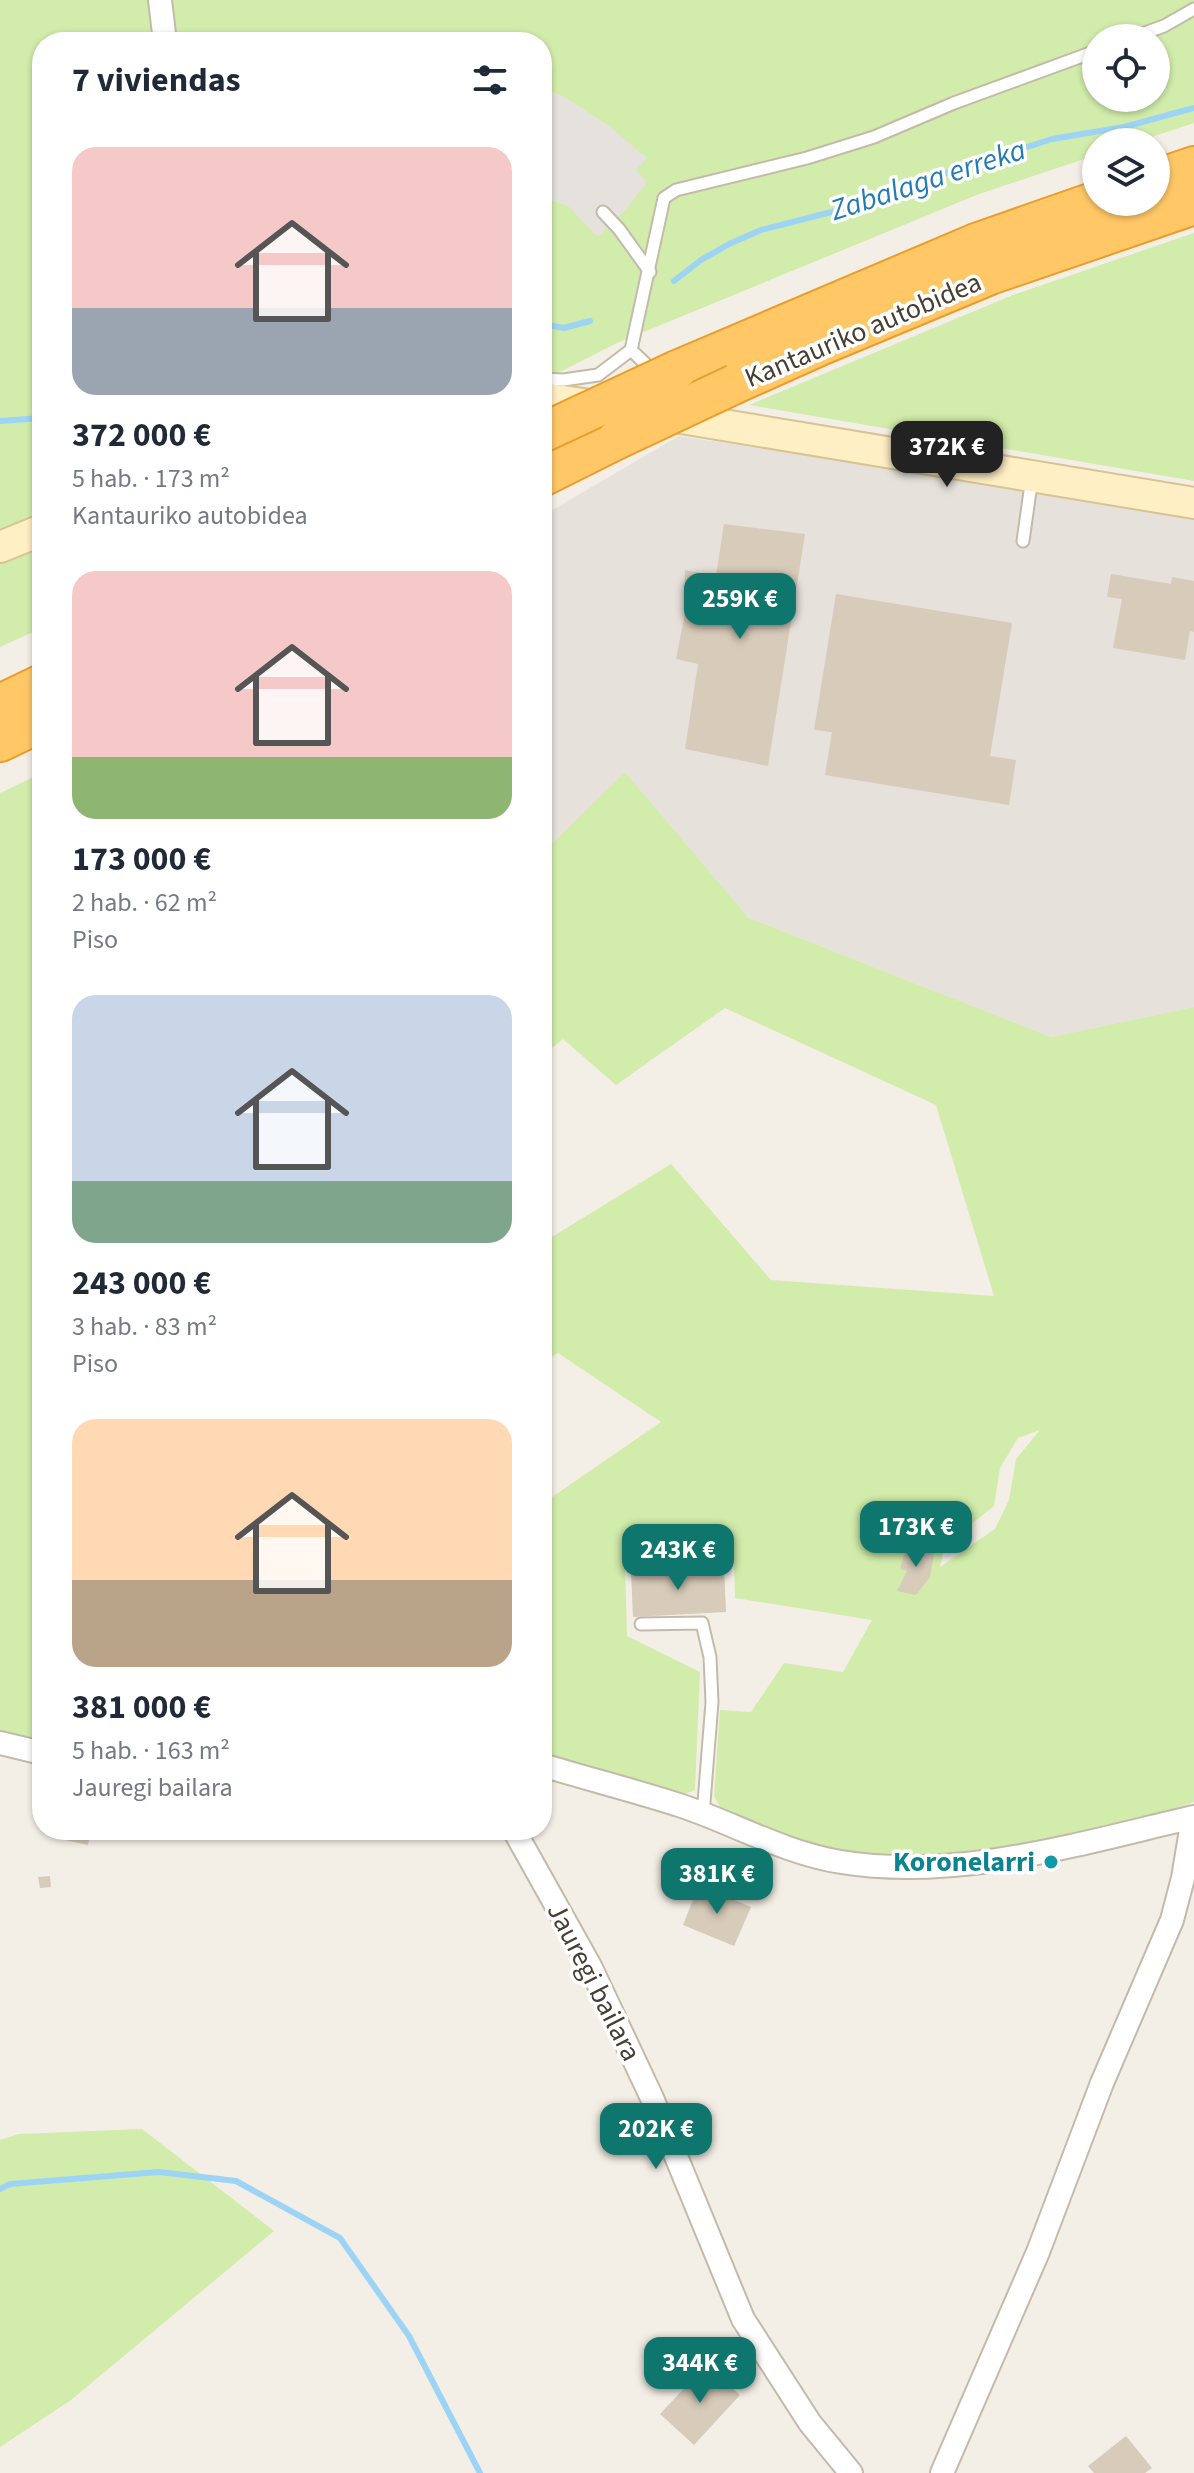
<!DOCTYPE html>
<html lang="es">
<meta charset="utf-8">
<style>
body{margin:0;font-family:"Source Sans 3",sans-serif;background:#f2f2f3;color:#1f2937;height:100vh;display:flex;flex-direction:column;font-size:30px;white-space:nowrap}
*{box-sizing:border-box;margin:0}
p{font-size:26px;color:#747a83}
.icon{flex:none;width:44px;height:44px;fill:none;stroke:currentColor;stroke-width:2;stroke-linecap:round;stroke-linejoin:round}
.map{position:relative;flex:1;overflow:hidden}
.details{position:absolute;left:32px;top:32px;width:520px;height:1808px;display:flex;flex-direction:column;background:#fff;border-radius:32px;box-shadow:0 2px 6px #0004}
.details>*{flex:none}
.tools{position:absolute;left:1082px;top:24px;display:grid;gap:16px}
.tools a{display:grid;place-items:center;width:88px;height:88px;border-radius:50%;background:#fff;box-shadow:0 2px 6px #0004;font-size:40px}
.price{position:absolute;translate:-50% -68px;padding:0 18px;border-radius:16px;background:#0f766e;color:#fff;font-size:26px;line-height:52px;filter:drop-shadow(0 2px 4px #0008)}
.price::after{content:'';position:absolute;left:50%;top:48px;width:24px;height:18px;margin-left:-12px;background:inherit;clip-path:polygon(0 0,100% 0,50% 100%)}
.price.active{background:#222;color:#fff}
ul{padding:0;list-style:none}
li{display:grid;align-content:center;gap:16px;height:424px;padding:0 40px}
li span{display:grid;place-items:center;height:248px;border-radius:24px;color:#555}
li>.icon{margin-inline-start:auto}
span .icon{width:144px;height:144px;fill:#fffc;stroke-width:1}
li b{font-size:34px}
h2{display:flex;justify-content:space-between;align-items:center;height:96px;padding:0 40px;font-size:34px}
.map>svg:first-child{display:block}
.industrial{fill:#e6e1db}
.green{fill:#d1ecab;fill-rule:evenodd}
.parking{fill:#e5e2de}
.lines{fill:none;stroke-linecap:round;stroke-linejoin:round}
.stream{stroke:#9dd4f6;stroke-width:6}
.building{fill:#d7cbba}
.lane-casing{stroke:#c3baaa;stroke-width:15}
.street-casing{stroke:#c3baaa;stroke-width:26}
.secondary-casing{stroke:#d8c392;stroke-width:34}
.highway-casing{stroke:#ea9d2a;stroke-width:42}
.lane{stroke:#fff;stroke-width:11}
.street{stroke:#fff;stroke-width:22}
.secondary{stroke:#ffefc5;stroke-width:30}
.highway{stroke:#ffc766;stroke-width:38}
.highway-bridge-casing{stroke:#ea9d2a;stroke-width:42;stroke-linecap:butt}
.highway-bridge{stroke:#ffc766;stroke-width:38}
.culture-dot{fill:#0f9aa8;stroke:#fff;stroke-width:3}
.labels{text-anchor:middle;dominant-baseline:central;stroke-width:7;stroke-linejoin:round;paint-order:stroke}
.street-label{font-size:28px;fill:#483f34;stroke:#fff}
.culture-label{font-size:28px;font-weight:bold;fill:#0d838f;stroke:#fff;text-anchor:end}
.water-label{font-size:30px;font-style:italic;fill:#247bb3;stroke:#fff}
</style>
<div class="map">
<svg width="1194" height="2473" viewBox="0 0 1194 2473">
<rect width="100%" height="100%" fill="#f4efe6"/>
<path class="industrial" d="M 679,436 L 1194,515 L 1194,1007 L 1051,1037 L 749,918 L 625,772 L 542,853 L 542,516 Z"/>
<g class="green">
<path d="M 0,0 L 1194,0 L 1194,123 L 1136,142 L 1096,142 L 1096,155 L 979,194 L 617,343 L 542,381 L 542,42 L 42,42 L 42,628 L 0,647 ZM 1096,38 L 1156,38 L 1156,98 L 1096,98 Z"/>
<path d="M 1194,233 L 1194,481 L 749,405 L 1013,295 Z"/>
<path d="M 625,772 L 749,918 L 1051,1037 L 1194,1007 L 1194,1802 C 1154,1817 1112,1825 1069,1834 C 1024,1844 977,1856 931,1859 C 859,1862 788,1838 723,1812 L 714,1796 L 720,1710 L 751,1712 L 784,1663 L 843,1672 L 872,1620 L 735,1598 L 734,1561 L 625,1568 L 627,1636 L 700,1672 L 695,1790 L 680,1796 L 542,1756 L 542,1504 L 661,1422 L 558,1353 L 542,1363 L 542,1243 L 671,1164 L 771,1280 L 994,1296 L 936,1105 L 725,1008 L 616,1085 L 563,1039 L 542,1056 L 542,853 ZM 1040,1430 L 1016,1459 L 1009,1500 L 995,1529 L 940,1567 L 945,1545 L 994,1506 L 1000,1468 L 1018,1438 Z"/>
<path d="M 42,773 L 42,1740 L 0,1730 L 0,793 Z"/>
<path d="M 142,2129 L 274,2231 L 71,2400 L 0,2447 L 0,2140 L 19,2134 Z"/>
</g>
<path class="parking" d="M 542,88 L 563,96 L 609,126 L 647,158 L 636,170 L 647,182 L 627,208 L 598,237 L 568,206 L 542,197 Z"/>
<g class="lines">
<g class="stream">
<path d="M 674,281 L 701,260 L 729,244 L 761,230 L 851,207 L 903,187 L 1052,139 L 1124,127 L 1194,108"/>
<path d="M 542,324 L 564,328 L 590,321"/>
<path d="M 0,421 L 42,418"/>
<path d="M 0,2189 L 10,2184 L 159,2172 L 236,2181 L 340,2238 L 409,2336 L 480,2473"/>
</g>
</g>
<g class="building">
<path d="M 724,524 L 805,534 L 768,766 L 685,749 L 698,664 L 676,659 L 684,618 L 685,570 L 716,576 Z"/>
<path d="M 1111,574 L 1171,584 L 1172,577 L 1194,581 L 1194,632 L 1190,631 L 1185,660 L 1113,648 L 1122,599 L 1107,597 Z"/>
<path d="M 836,594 L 1012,623 L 990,756 L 1016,760 L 1009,805 L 825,775 L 832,732 L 814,730 Z"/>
<path d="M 906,1548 L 935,1549 L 930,1577 L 916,1595 L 897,1591 L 907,1571 L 900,1569 Z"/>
<path d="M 724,1567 L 726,1612 L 633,1617 L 631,1572 Z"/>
<path d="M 67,1830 L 91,1830 L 88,1845 L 65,1840 Z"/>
<path d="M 50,1876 L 51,1887 L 40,1888 L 38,1877 Z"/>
<path d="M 699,1885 L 751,1907 L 734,1946 L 683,1925 Z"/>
<path d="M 706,2365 L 740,2395 L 694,2445 L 660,2414 Z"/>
<path d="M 1126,2436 L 1152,2468 L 1145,2473 L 1094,2473 L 1088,2466 Z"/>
</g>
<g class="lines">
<defs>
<g id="lane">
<path d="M 1131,38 L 1164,26 L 1194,9"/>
<path d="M 603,212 L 619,229 L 650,272"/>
<path d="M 631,350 L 654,372"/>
<path d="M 542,379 L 563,380 L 598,375 L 631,350 L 664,198 L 676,190 L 807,158 L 874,137 L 954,103 L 1096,51"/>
<path d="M 1023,541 L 1032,477"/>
<path d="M 641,1624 L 702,1623 L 710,1657 L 712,1702 L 703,1815"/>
</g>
<g id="street">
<path d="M 160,0 L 165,42"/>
<path d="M 0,1743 L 42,1753"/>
<path d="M 542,1765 C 588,1779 636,1791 682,1806 C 735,1824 785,1853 841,1862 C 958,1881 1081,1843 1194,1817"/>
<path d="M 514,1830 L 590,1966 L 652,2098 L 743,2319 L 810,2423 L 851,2473"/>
<path d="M 942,2473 L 1038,2252 L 1102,2083 L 1172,1920 L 1183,1878 L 1193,1818"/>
</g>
<g id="secondary">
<path d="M 542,398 L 604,407"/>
<path d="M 663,415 L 1194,503"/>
<path d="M 0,547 L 42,530"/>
</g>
<g id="highway">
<path d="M 1156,179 L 1194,166"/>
<path d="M 677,370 L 976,243 L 1096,201"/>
<path d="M 735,384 L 822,345 L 990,275 L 1194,205"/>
<path d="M 542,477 L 616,440"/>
<path d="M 0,704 L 42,684"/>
<path d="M 0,742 L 42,722"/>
</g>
</defs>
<use href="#lane" class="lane-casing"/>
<use href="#street" class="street-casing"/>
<use href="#secondary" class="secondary-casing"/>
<use href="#highway" class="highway-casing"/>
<use href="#lane" class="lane"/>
<use href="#street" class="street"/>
<use href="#secondary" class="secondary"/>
<use href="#highway" class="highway"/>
<defs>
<g id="highway-bridge">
<path d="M 542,433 L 677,370"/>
<path d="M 616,440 L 735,384"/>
</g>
</defs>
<use href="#highway-bridge" class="highway-bridge-casing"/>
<use href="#highway-bridge" class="highway-bridge"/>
</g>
<circle class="culture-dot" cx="1051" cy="1862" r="8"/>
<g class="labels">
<g class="street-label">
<text transform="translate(863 330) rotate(-23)">Kantauriko autobidea</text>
<text transform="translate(594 1982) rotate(63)">Jauregi bailara</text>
</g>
<g class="culture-label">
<text x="1035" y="1862">Koronelarri</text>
</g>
<g class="water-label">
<text transform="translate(928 180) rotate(-18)">Zabalaga erreka</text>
</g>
</g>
</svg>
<div class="tools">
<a><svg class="icon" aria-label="locate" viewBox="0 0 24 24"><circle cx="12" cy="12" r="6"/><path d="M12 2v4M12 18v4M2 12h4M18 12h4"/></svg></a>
<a><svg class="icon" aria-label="layers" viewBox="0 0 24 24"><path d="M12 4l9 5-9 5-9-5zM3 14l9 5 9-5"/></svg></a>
</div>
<b class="price active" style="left:947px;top:489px">372K €</b>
<b class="price" style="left:740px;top:641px">259K €</b>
<b class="price" style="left:916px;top:1569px">173K €</b>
<b class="price" style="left:678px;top:1592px">243K €</b>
<b class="price" style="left:717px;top:1916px">381K €</b>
<b class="price" style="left:656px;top:2171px">202K €</b>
<b class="price" style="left:700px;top:2405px">344K €</b>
<section class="details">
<h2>7 viviendas<svg class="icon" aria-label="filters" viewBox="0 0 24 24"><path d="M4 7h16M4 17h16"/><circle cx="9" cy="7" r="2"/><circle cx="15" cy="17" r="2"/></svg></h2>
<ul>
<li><span style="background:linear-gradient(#f6c9c9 65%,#9aa5b1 0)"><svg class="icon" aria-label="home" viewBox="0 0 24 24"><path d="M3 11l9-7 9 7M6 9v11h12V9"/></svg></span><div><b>372 000 €</b><p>5 hab. · 173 m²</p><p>Kantauriko autobidea</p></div></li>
<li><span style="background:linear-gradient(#f6c9c9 75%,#8fb573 0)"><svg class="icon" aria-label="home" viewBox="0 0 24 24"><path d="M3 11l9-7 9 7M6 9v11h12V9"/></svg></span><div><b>173 000 €</b><p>2 hab. · 62 m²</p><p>Piso</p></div></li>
<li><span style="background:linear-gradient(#c9d6e8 75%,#7fa58c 0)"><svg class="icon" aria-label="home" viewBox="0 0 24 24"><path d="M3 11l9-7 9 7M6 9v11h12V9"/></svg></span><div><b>243 000 €</b><p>3 hab. · 83 m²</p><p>Piso</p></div></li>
<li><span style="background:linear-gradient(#ffd9b3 65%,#b9a48a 0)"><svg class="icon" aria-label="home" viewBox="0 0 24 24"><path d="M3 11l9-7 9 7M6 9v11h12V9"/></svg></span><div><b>381 000 €</b><p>5 hab. · 163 m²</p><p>Jauregi bailara</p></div></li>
</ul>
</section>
</div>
